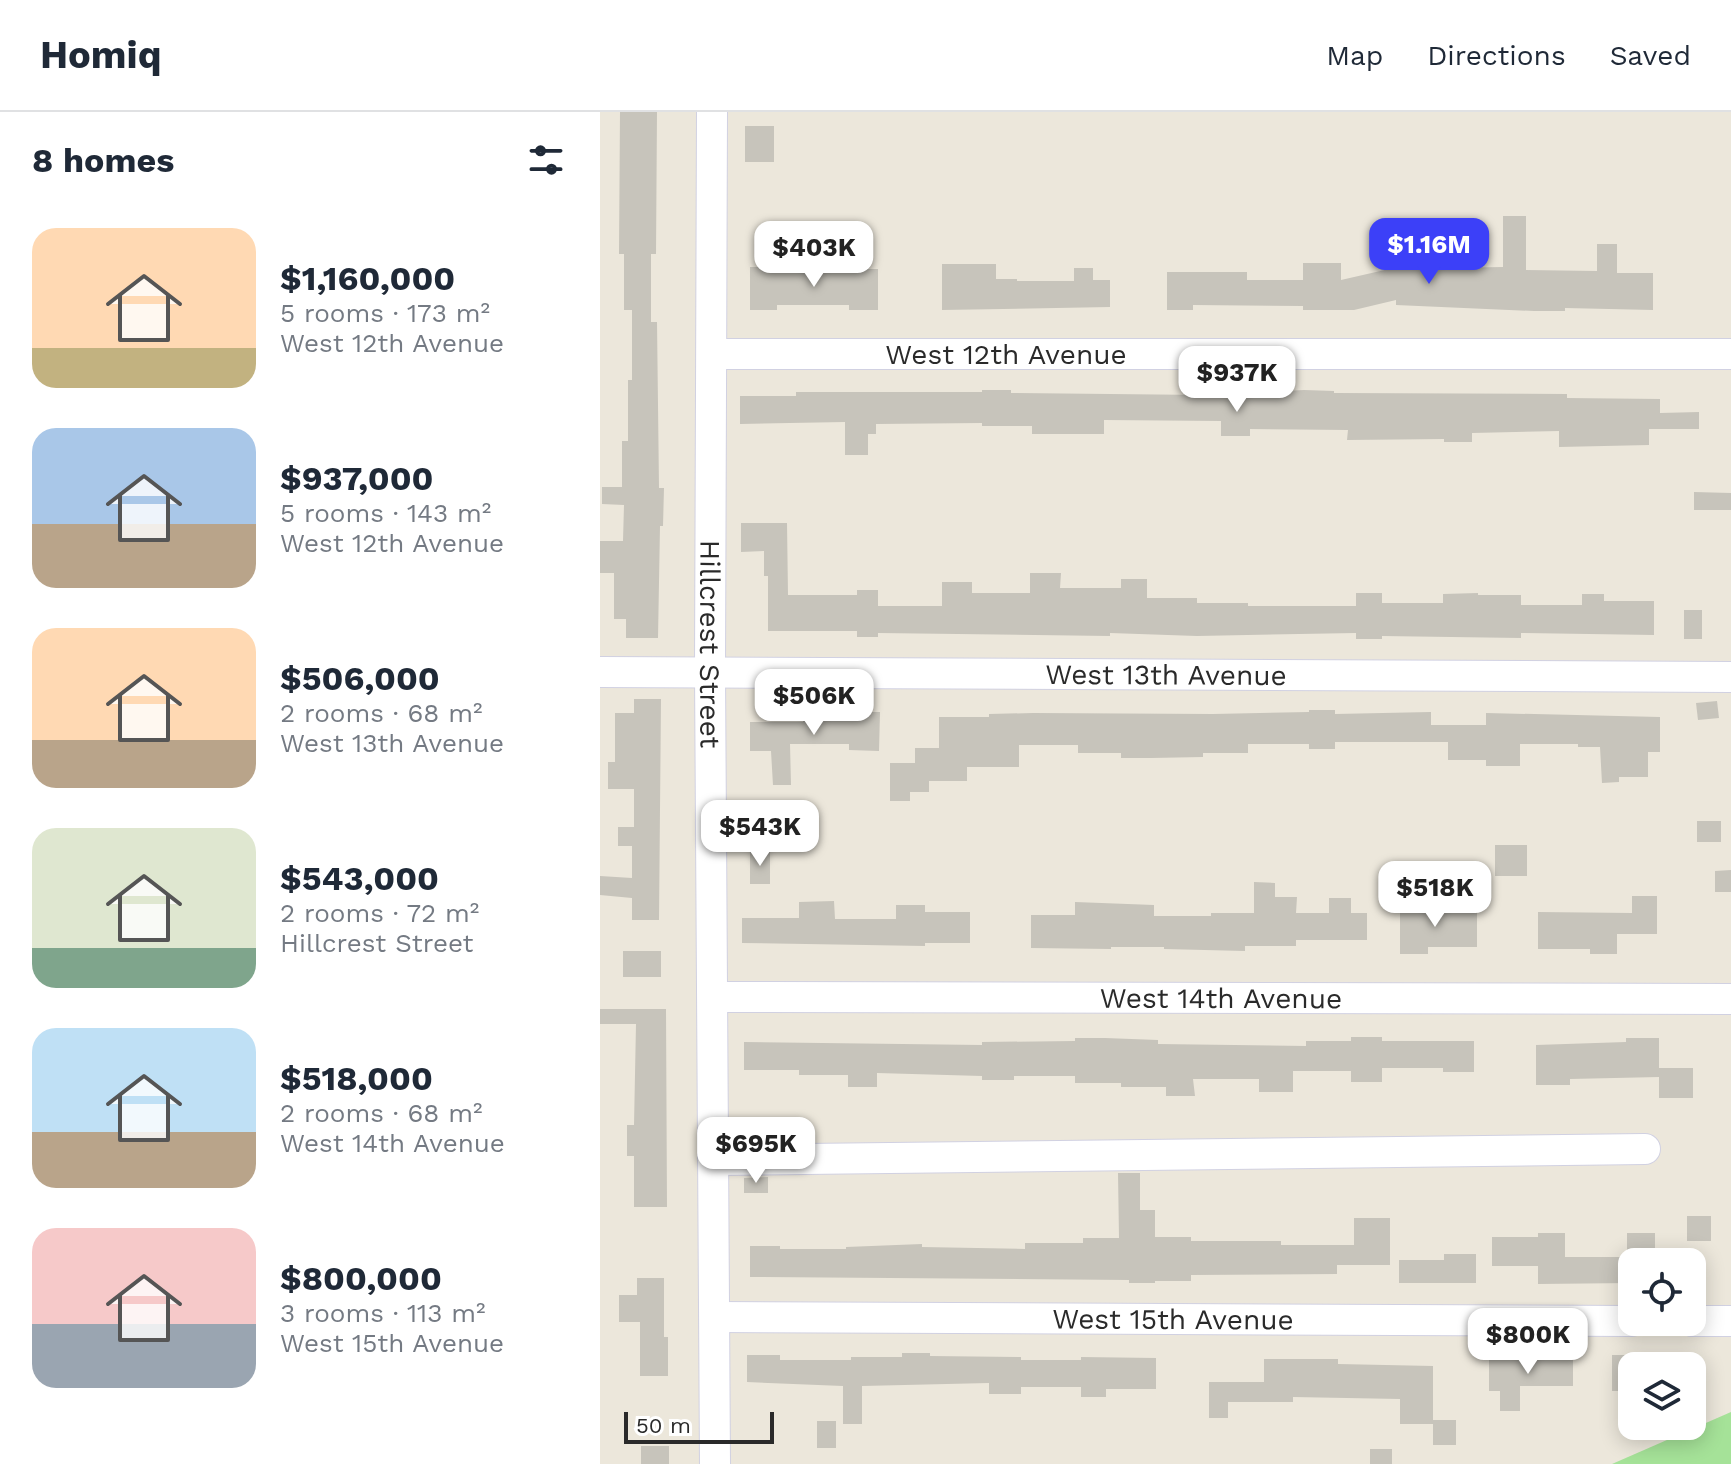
<!DOCTYPE html>
<meta charset="utf-8">
<style>
body{margin:0;font-family:"Work Sans",sans-serif;background:#f6f6f7;color:#1f2937;height:100vh;display:flex;flex-direction:column;font-size:30px;white-space:nowrap}
*{box-sizing:border-box;margin:0}
p{font-size:26px;color:#747a83}
.icon{flex:none;width:44px;height:44px;fill:none;stroke:currentColor;stroke-width:2;stroke-linecap:round;stroke-linejoin:round}
.map{position:relative;flex:1;overflow:hidden}
.sheet{display:flex;flex-direction:column;background:#fff;width:600px}
.sheet>*{flex:none}
.tools{position:absolute;left:1018px;top:1136px;display:grid;gap:16px}
.tools a{display:grid;place-items:center;width:88px;height:88px;border-radius:16px;background:#fff;box-shadow:0 4px 20px #0003;font-size:40px}
.scale{position:absolute;left:24px;bottom:20px;width:150px;box-sizing:border-box;padding-left:8px;border:4px solid #2a2a2a;border-top:0;font-size:22px;line-height:28px;white-space:nowrap;color:#2a2a2a;-webkit-text-stroke:6px #fff;paint-order:stroke}
.price{position:absolute;translate:-50% -68px;padding:0 18px;border-radius:16px;background:#fff;color:#222;font-size:26px;line-height:52px;filter:drop-shadow(0 2px 4px #0008)}
.price::after{content:'';position:absolute;left:50%;top:48px;width:24px;height:18px;margin-left:-12px;background:inherit;clip-path:polygon(0 0,100% 0,50% 100%)}
.price.active{background:#3c40f8;color:#fff}
ul{padding:0;list-style:none}
li{display:flex;align-items:center;gap:24px;height:200px;padding:0 32px}
li span{display:grid;place-items:center;flex:none;width:224px;height:160px;border-radius:24px;color:#555}
li>.icon{margin-inline-start:auto}
span .icon{width:96px;height:96px;fill:#fffc;stroke-width:1}
li b{font-size:34px}
h2{display:flex;justify-content:space-between;align-items:center;height:96px;padding:0 32px;font-size:34px}
header{display:flex;align-items:center;gap:48px;box-sizing:border-box;height:112px;padding:0 40px;background:#fff;border-bottom:2px solid #e0e1e3}
header strong{font-size:38px}
nav{display:flex;gap:44px;margin-inline-start:auto;font-size:28px}
main{display:flex;flex:1;min-height:0}
.map>svg:first-child{display:block}
.green{fill:#a5e298}
.building{fill:#c7c4bb}
.lines{fill:none;stroke-linecap:round;stroke-linejoin:round}
.minor-casing{stroke:#d1d1e2;stroke-width:32}
.minor{stroke:#fff;stroke-width:30}
.labels{text-anchor:middle;dominant-baseline:central;stroke-width:8;stroke-linejoin:round;paint-order:stroke}
.street-label{font-size:28px;fill:#2a2a2a;stroke:#fff}
</style>
<header>
<strong>Homiq</strong>
<nav><a>Map</a><a>Directions</a><a>Saved</a></nav>
</header>
<main>
<section class="sheet">
<h2>8 homes<svg class="icon" aria-label="filters" viewBox="0 0 24 24"><path d="M4 7h16M4 17h16"/><circle cx="9" cy="7" r="2"/><circle cx="15" cy="17" r="2"/></svg></h2>
<ul>
<li><span style="background:linear-gradient(#ffd9b3 75%,#c2b280 0)"><svg class="icon" aria-label="home" viewBox="0 0 24 24"><path d="M3 11l9-7 9 7M6 9v11h12V9"/></svg></span><div><b>$1,160,000</b><p>5 rooms · 173 m²</p><p>West 12th Avenue</p></div></li>
<li><span style="background:linear-gradient(#a9c7e8 60%,#b9a48a 0)"><svg class="icon" aria-label="home" viewBox="0 0 24 24"><path d="M3 11l9-7 9 7M6 9v11h12V9"/></svg></span><div><b>$937,000</b><p>5 rooms · 143 m²</p><p>West 12th Avenue</p></div></li>
<li><span style="background:linear-gradient(#ffd9b3 70%,#b9a48a 0)"><svg class="icon" aria-label="home" viewBox="0 0 24 24"><path d="M3 11l9-7 9 7M6 9v11h12V9"/></svg></span><div><b>$506,000</b><p>2 rooms · 68 m²</p><p>West 13th Avenue</p></div></li>
<li><span style="background:linear-gradient(#dfe7d0 75%,#7fa58c 0)"><svg class="icon" aria-label="home" viewBox="0 0 24 24"><path d="M3 11l9-7 9 7M6 9v11h12V9"/></svg></span><div><b>$543,000</b><p>2 rooms · 72 m²</p><p>Hillcrest Street</p></div></li>
<li><span style="background:linear-gradient(#bfe0f5 65%,#b9a48a 0)"><svg class="icon" aria-label="home" viewBox="0 0 24 24"><path d="M3 11l9-7 9 7M6 9v11h12V9"/></svg></span><div><b>$518,000</b><p>2 rooms · 68 m²</p><p>West 14th Avenue</p></div></li>
<li><span style="background:linear-gradient(#f6c9c9 60%,#9aa5b1 0)"><svg class="icon" aria-label="home" viewBox="0 0 24 24"><path d="M3 11l9-7 9 7M6 9v11h12V9"/></svg></span><div><b>$800,000</b><p>3 rooms · 113 m²</p><p>West 15th Avenue</p></div></li>
</ul>
</section>
<div class="map">
<svg width="1131" height="1352" viewBox="0 0 1131 1352">
<rect width="100%" height="100%" fill="#ece7db"/>
<path class="green" d="M 1131,1300 L 1131,1352 L 1012,1352 Z"/>
<g class="building">
<path d="M 20,0 L 57,0 L 56,142 L 51,142 L 51,210 L 57,210 L 59,376 L 64,376 L 63,414 L 60,414 L 58,526 L 26,526 L 26,507 L 14,507 L 14,461 L 0,461 L 0,429 L 23,429 L 24,393 L 2,392 L 2,375 L 22,375 L 22,329 L 28,329 L 28,268 L 32,268 L 32,198 L 24,198 L 24,142 L 19,142 Z"/>
<rect x="145" y="14" width="29" height="36"/>
<path d="M 903,104 L 926,104 L 926,158 L 997,159 L 997,132 L 1017,132 L 1017,161 L 1053,161 L 1053,198 L 965,196 L 965,199 L 934,199 L 796,193 L 796,188 L 754,198 L 703,198 L 703,194 L 593,193 L 593,198 L 567,198 L 567,160 L 647,160 L 647,168 L 703,168 L 703,151 L 741,151 L 741,168 L 789,157 L 903,155 Z"/>
<path d="M 342,152 L 396,152 L 396,167 L 417,167 L 417,169 L 474,169 L 474,156 L 493,156 L 493,168 L 510,168 L 510,195 L 342,198 Z"/>
<path d="M 150,155 L 177,155 L 177,161 L 249,161 L 249,157 L 278,157 L 278,198 L 249,198 L 249,193 L 177,193 L 177,198 L 150,198 Z"/>
<path d="M 382,278 L 411,278 L 411,281 L 604,283 L 663,283 L 663,280 L 704,278 L 734,279 L 734,281 L 967,282 L 967,286 L 1060,287 L 1060,301 L 1099,300 L 1099,317 L 1049,317 L 1049,333 L 959,335 L 959,319 L 872,321 L 872,330 L 844,330 L 844,327 L 747,328 L 748,318 L 650,317 L 650,324 L 621,324 L 621,309 L 504,308 L 504,322 L 432,322 L 432,314 L 382,314 L 382,311 L 276,312 L 276,322 L 268,322 L 268,343 L 245,343 L 245,310 L 140,312 L 140,284 L 196,284 L 196,280 L 382,280 Z"/>
<path d="M 1094,380 L 1131,381 L 1131,398 L 1094,398 Z"/>
<path d="M 141,411 L 187,411 L 188,483 L 257,483 L 257,478 L 278,478 L 278,494 L 342,494 L 342,470 L 372,470 L 372,481 L 430,481 L 430,461 L 461,461 L 460,476 L 521,476 L 521,467 L 547,467 L 547,486 L 597,486 L 597,491 L 648,491 L 648,494 L 756,494 L 756,481 L 782,481 L 782,491 L 843,491 L 843,482 L 878,481 L 878,483 L 921,483 L 921,493 L 982,493 L 982,482 L 1004,482 L 1004,489 L 1054,489 L 1054,523 L 921,521 L 921,526 L 782,524 L 782,527 L 756,527 L 756,521 L 597,524 L 510,521 L 510,524 L 278,521 L 278,525 L 257,525 L 257,519 L 168,519 L 168,464 L 164,464 L 164,439 L 141,440 Z"/>
<rect x="1084" y="498" width="18" height="29"/>
<path d="M 34,587 L 61,587 L 59,808 L 32,808 L 32,786 L 0,783 L 0,764 L 32,766 L 32,734 L 18,734 L 18,715 L 34,715 L 34,677 L 8,677 L 8,650 L 15,650 L 15,601 L 34,601 Z"/>
<path d="M 1117,589 L 1119,606 L 1098,608 L 1096,591 Z"/>
<path d="M 709,598 L 735,598 L 735,602 L 831,600 L 831,613 L 886,613 L 886,601 L 1060,605 L 1060,640 L 1048,640 L 1048,665 L 1019,665 L 1019,670 L 1002,671 L 1000,635 L 978,635 L 978,632 L 920,632 L 920,654 L 886,654 L 886,648 L 848,648 L 848,630 L 735,630 L 735,637 L 709,637 L 709,632 L 648,632 L 648,641 L 603,641 L 603,645 L 551,646 L 521,646 L 521,641 L 478,641 L 478,633 L 419,633 L 419,655 L 367,655 L 367,669 L 329,669 L 329,680 L 310,680 L 310,689 L 290,689 L 290,651 L 315,651 L 315,636 L 339,636 L 339,605 L 389,605 L 389,602 L 433,601 L 613,602 L 709,600 Z"/>
<path d="M 249,600 L 280,600 L 279,639 L 249,638 L 249,632 L 190,632 L 191,673 L 173,673 L 171,639 L 150,639 L 150,610 L 203,610 L 203,604 L 249,604 Z"/>
<rect x="1097" y="709" width="24" height="21"/>
<rect x="895" y="733" width="32" height="31"/>
<rect x="150" y="739" width="20" height="33"/>
<path d="M 1131,758 L 1131,780 L 1115,780 L 1115,759 Z"/>
<rect x="864" y="761" width="21" height="23"/>
<path d="M 654,770 L 675,771 L 675,785 L 697,785 L 696,801 L 729,801 L 729,786 L 751,786 L 751,801 L 767,801 L 767,828 L 696,828 L 696,834 L 645,834 L 645,839 L 564,837 L 564,835 L 511,835 L 511,837 L 431,836 L 431,803 L 475,803 L 475,790 L 554,793 L 554,804 L 611,804 L 611,801 L 654,801 Z"/>
<path d="M 1032,784 L 1057,784 L 1057,822 L 1017,822 L 1017,842 L 990,842 L 990,837 L 938,837 L 938,800 L 1032,801 Z"/>
<path d="M 234,789 L 235,807 L 296,807 L 296,793 L 325,793 L 325,800 L 370,800 L 370,831 L 325,831 L 325,834 L 142,831 L 142,806 L 199,806 L 199,790 Z"/>
<path d="M 800,790 L 828,790 L 828,800 L 877,800 L 877,835 L 828,835 L 828,842 L 800,842 Z"/>
<rect x="23" y="839" width="38" height="26"/>
<path d="M 0,897 L 66,897 L 67,1095 L 34,1095 L 34,1044 L 27,1044 L 27,1013 L 34,1013 L 36,912 L 0,912 Z"/>
<path d="M 751,925 L 782,925 L 782,929 L 874,929 L 874,960 L 843,960 L 843,956 L 782,956 L 782,970 L 751,970 L 751,959 L 693,959 L 693,980 L 659,980 L 659,967 L 593,967 L 595,984 L 566,984 L 566,975 L 521,975 L 521,971 L 475,971 L 475,964 L 414,964 L 414,968 L 382,968 L 382,964 L 277,961 L 277,975 L 248,975 L 248,963 L 199,963 L 199,958 L 144,958 L 144,930 L 382,933 L 382,930 L 475,929 L 475,926 L 505,926 L 558,928 L 558,932 L 706,934 L 706,929 L 751,929 Z"/>
<path d="M 1026,926 L 1059,926 L 1059,956 L 1093,956 L 1093,986 L 1059,986 L 1059,965 L 970,967 L 970,973 L 936,973 L 936,933 L 1026,930 Z"/>
<path d="M 518,1061 L 540,1061 L 540,1098 L 555,1098 L 555,1125 L 591,1125 L 591,1129 L 681,1129 L 681,1133 L 754,1133 L 754,1106 L 790,1106 L 790,1153 L 737,1153 L 737,1162 L 591,1163 L 591,1169 L 555,1169 L 555,1171 L 529,1171 L 529,1168 L 150,1165 L 150,1134 L 180,1134 L 180,1137 L 246,1137 L 246,1135 L 322,1132 L 322,1135 L 425,1137 L 425,1131 L 483,1131 L 483,1126 L 519,1126 Z"/>
<path d="M 168,1065 L 168,1081 L 144,1081 L 144,1066 Z"/>
<rect x="1087" y="1104" width="24" height="25"/>
<path d="M 938,1121 L 965,1121 L 965,1145 L 1027,1145 L 1027,1121 L 1055,1121 L 1055,1150 L 1032,1150 L 1032,1171 L 938,1172 L 938,1154 L 892,1154 L 892,1125 L 938,1125 Z"/>
<path d="M 844,1142 L 876,1142 L 876,1171 L 799,1171 L 799,1148 L 844,1148 Z"/>
<path d="M 37,1166 L 64,1166 L 64,1225 L 68,1225 L 68,1264 L 40,1264 L 40,1210 L 19,1210 L 19,1183 L 37,1183 Z"/>
<path d="M 302,1241 L 330,1241 L 330,1244 L 421,1245 L 421,1248 L 481,1248 L 481,1245 L 556,1246 L 556,1277 L 506,1277 L 506,1285 L 481,1285 L 481,1275 L 421,1275 L 421,1282 L 389,1282 L 389,1271 L 262,1274 L 262,1312 L 243,1312 L 243,1274 L 147,1270 L 147,1243 L 180,1243 L 180,1248 L 251,1248 L 251,1245 L 302,1245 Z"/>
<path d="M 942,1242 L 973,1242 L 973,1274 L 920,1274 L 920,1299 L 900,1299 L 900,1279 L 889,1279 L 889,1246 L 942,1246 Z"/>
<rect x="1012" y="1243" width="20" height="36"/>
<path d="M 664,1247 L 738,1247 L 738,1252 L 833,1254 L 833,1308 L 856,1308 L 856,1333 L 833,1333 L 833,1312 L 800,1312 L 800,1287 L 693,1285 L 693,1290 L 628,1290 L 628,1306 L 609,1306 L 609,1270 L 664,1270 Z"/>
<rect x="217" y="1309" width="19" height="27"/>
<rect x="41" y="1334" width="28" height="18"/>
<rect x="770" y="1337" width="22" height="15"/>
</g>
<g class="lines">
<defs>
<g id="minor">
<path id="s1" d="M 112,0 L 110,559 L 115,1352"/>
<path id="s2" d="M 112,242 L 1131,242"/>
<path id="s3" d="M 0,560 L 1131,565"/>
<path id="s4" d="M 113,885 L 1131,887"/>
<path d="M 114,1048 L 1045,1037"/>
<path id="s5" d="M 115,1205 L 1032,1209"/>
<path d="M 1092,1209 L 1131,1209"/>
</g>
</defs>
<use href="#minor" class="minor-casing"/>
<use href="#minor" class="minor"/>
</g>
<g class="labels">
<g class="street-label">
<text stroke="none"><textPath href="#s2" startOffset="294">West 12th Avenue</textPath></text>
<text stroke="none"><textPath href="#s1" startOffset="532">Hillcrest Street</textPath></text>
<text stroke="none"><textPath href="#s3" startOffset="566">West 13th Avenue</textPath></text>
<text stroke="none"><textPath href="#s4" startOffset="508">West 14th Avenue</textPath></text>
<text stroke="none"><textPath href="#s5" startOffset="458">West 15th Avenue</textPath></text>
</g>
</g>
</svg>
<div class="tools">
<a><svg class="icon" aria-label="locate" viewBox="0 0 24 24"><circle cx="12" cy="12" r="6"/><path d="M12 2v4M12 18v4M2 12h4M18 12h4"/></svg></a>
<a><svg class="icon" aria-label="layers" viewBox="0 0 24 24"><path d="M12 4l9 5-9 5-9-5zM3 14l9 5 9-5"/></svg></a>
</div>
<div class="scale">50 m</div>
<b class="price active" style="left:829px;top:174px">$1.16M</b>
<b class="price" style="left:214px;top:177px">$403K</b>
<b class="price" style="left:637px;top:302px">$937K</b>
<b class="price" style="left:214px;top:625px">$506K</b>
<b class="price" style="left:160px;top:756px">$543K</b>
<b class="price" style="left:835px;top:817px">$518K</b>
<b class="price" style="left:156px;top:1073px">$695K</b>
<b class="price" style="left:928px;top:1264px">$800K</b>
</div>
</main>
